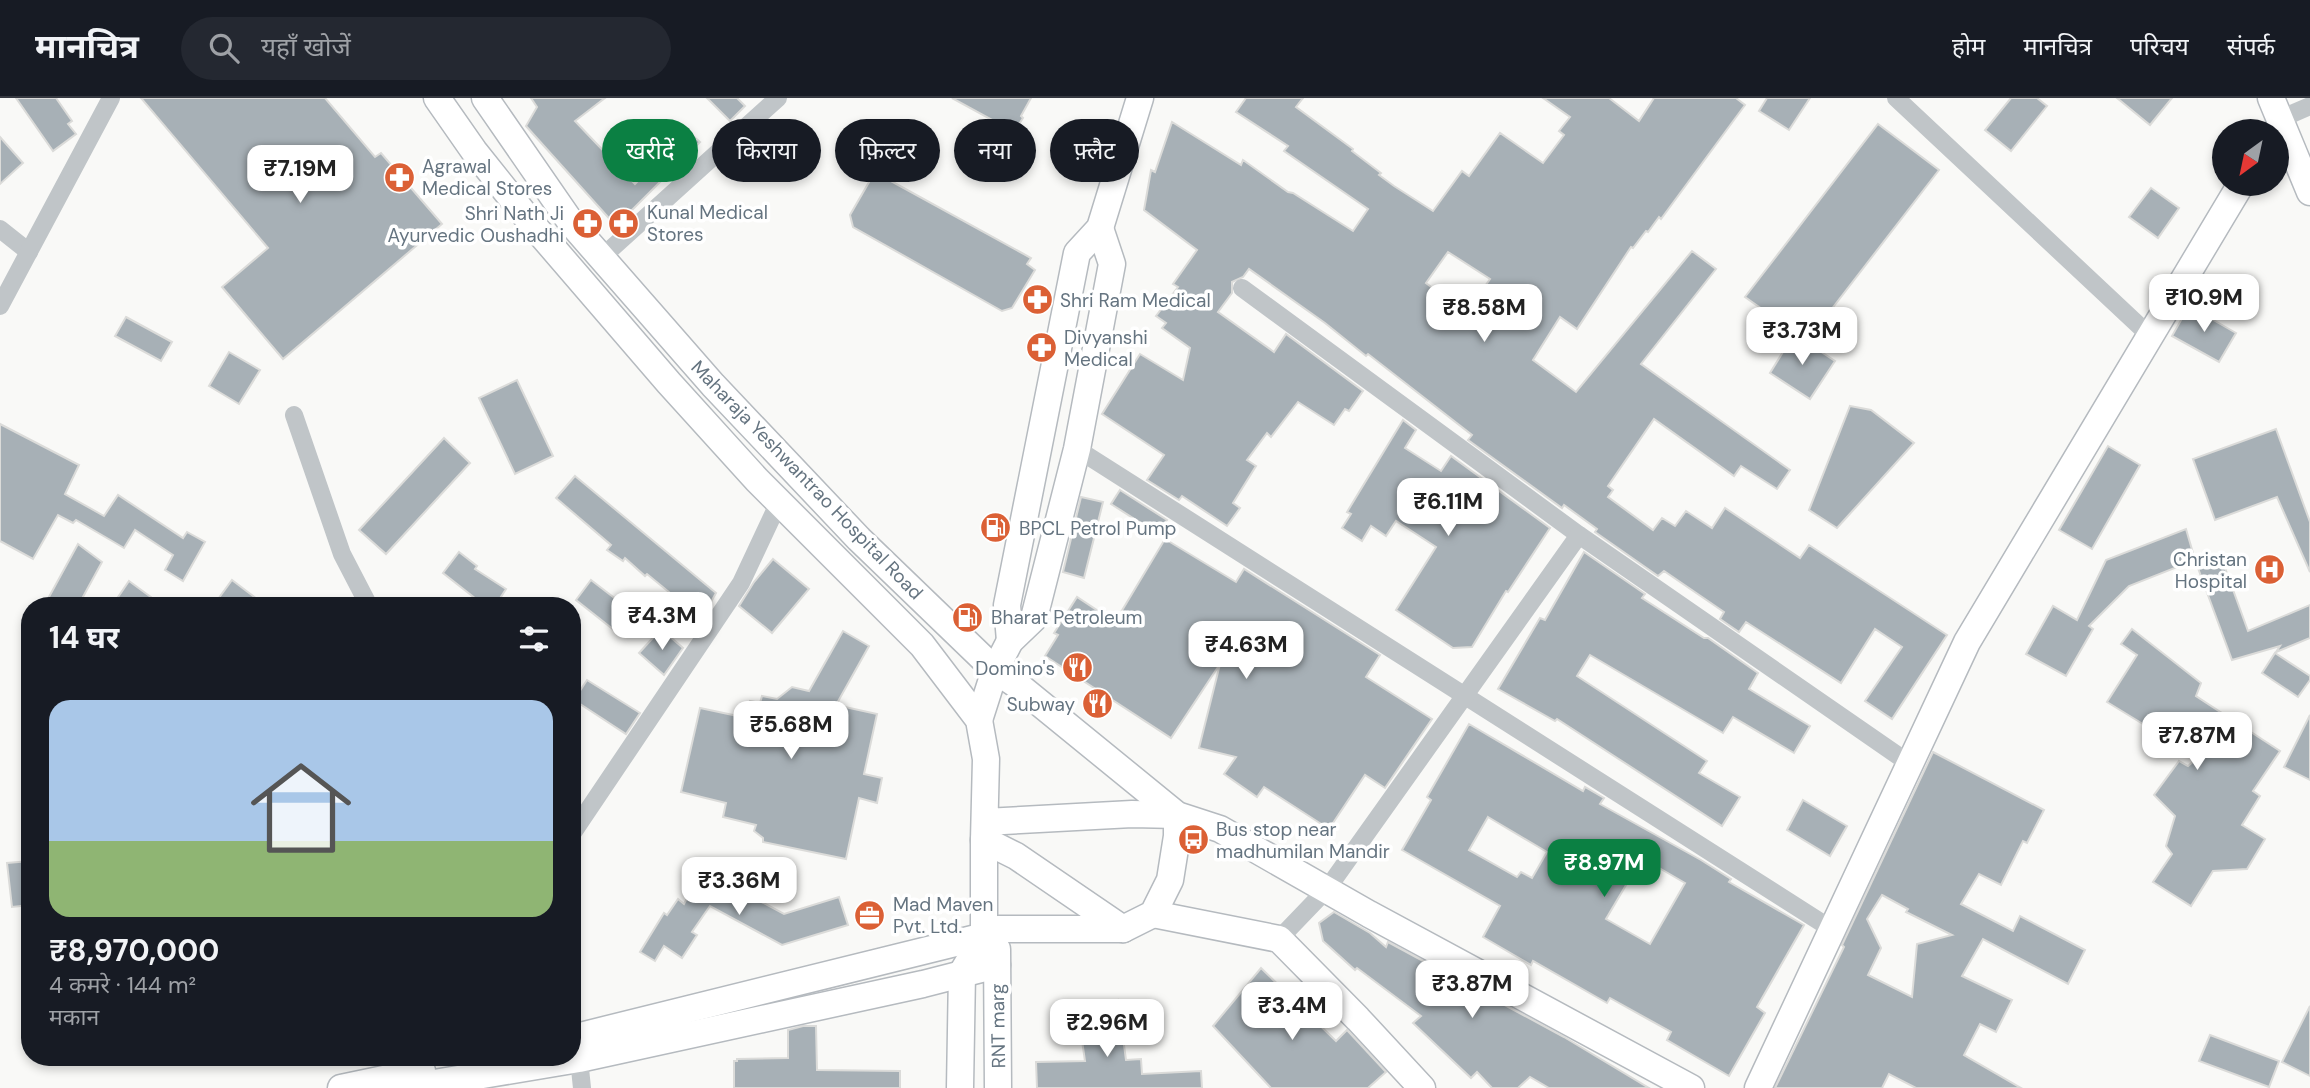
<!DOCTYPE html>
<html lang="hi">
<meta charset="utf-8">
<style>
body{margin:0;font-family:"DM Sans","Noto Sans Devanagari",sans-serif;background:#242831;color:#f1f3f6;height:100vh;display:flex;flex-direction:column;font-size:26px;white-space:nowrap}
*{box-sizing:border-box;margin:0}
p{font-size:23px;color:#9ea1a6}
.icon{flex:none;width:38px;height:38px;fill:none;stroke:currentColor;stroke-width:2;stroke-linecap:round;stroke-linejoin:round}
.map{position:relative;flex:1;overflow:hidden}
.sheet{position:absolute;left:21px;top:499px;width:560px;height:469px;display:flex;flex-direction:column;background:#171b24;border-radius:28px;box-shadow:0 4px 10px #0003}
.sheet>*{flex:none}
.hud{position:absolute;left:602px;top:21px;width:665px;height:63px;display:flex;gap:14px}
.needle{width:46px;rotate:213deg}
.fabs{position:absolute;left:2212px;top:21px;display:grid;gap:14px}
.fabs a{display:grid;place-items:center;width:77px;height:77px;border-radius:50%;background:#171b24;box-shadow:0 4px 10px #0003;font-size:35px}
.price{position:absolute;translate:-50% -60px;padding:0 16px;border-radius:14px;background:#fff;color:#222;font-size:23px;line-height:46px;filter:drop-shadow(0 2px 4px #0008)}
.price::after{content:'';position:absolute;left:50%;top:42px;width:21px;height:16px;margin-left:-10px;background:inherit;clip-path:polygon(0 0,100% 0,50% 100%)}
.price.selected{background:#0b8043;color:#fff}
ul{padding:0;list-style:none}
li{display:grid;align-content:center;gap:14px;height:371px;padding:0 28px}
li+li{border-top:2px solid #363941}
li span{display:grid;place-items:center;height:217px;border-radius:21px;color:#555}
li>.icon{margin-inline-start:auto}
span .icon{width:126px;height:126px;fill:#fffc;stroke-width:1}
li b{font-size:30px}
h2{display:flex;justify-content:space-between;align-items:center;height:84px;padding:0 28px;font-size:30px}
.chip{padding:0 24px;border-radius:32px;background:#171b24;box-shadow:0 4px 10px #0003;font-size:24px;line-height:63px}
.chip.selected{background:#0b8043;color:#fff}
header{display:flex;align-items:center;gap:42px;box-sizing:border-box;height:98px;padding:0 35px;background:#171b24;border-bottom:2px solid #363941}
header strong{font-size:33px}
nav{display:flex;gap:38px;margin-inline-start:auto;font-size:24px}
.search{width:490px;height:63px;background:#242831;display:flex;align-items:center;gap:18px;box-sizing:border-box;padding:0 24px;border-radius:38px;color:#9ea1a6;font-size:26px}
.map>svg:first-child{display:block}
.building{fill:#a7b0b6;stroke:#dbdbd9;stroke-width:2;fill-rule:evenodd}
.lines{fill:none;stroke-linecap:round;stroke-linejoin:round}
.secondary-casing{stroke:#b5babf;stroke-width:29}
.street{stroke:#c0c5c8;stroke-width:18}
.secondary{stroke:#fff;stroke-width:26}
.labels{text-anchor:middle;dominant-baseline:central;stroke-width:7;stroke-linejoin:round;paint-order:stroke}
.poi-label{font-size:19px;fill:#657480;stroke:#fff;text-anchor:start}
.street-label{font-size:19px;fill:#657480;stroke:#fff}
</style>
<header>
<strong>मानचित्र</strong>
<div class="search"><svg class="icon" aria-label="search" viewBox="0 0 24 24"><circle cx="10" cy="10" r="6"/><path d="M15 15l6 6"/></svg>यहाँ खोजें</div>
<nav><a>होम</a><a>मानचित्र</a><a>परिचय</a><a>संपर्क</a></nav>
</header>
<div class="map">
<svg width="2310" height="990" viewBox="0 0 2310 990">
<rect width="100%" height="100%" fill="#f9f9f7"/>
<g class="building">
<path d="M 16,0 L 56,0 L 72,23 L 68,26 L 76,36 L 53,53 Z"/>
<path d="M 141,0 L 325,0 L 375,59 L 381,55 L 442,126 L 283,261 L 222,189 L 268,150 Z"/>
<path d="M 531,0 L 605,0 L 575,23 L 635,86 L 686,32 L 700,44 L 616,128 L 526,28 L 537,9 Z"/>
<path d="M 707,0 L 737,0 L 745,8 L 730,23 Z"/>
<path d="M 952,0 L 1031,0 L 1021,18 L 1023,20 L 1014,34 Z"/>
<path d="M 1246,0 L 1303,0 L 1296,9 L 1353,51 L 1352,53 L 1381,75 L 1379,77 L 1394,88 L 1433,113 L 1462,73 L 1469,78 L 1500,35 L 1543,65 L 1564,37 L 1559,33 L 1570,19 L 1543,0 L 1609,0 L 1639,23 L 1654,0 L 1736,0 L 1745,7 L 1661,121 L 1659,119 L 1648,134 L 1646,133 L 1633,150 L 1631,149 L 1577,231 L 1560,219 L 1533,262 L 1576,294 L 1692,153 L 1716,171 L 1641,266 L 1790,372 L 1777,391 L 1741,368 L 1734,378 L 1654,321 L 1608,388 L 1613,392 L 1608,399 L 1653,432 L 1662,420 L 1675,428 L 1686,413 L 1712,430 L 1725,410 L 1800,460 L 1809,447 L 1947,537 L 1892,621 L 1865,603 L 1902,549 L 1875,531 L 1841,585 L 1746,524 L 1739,534 L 1720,521 L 1724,514 L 1664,473 L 1658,478 L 1595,434 L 1597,431 L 1564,407 L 1562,410 L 1468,342 L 1472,337 L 1368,256 L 1366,258 L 1325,225 L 1249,171 L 1243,179 L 1232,184 L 1232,195 L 1218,214 L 1274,254 L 1286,236 L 1363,293 L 1349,313 L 1345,311 L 1334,327 L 1298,304 L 1271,339 L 1267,335 L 1247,362 L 1256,368 L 1233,405 L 1240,410 L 1227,428 L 1182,398 L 1179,402 L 1147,382 L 1164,357 L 1102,316 L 1140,256 L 1183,282 L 1190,250 L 1162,230 L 1166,225 L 1156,218 L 1178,189 L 1173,186 L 1197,152 L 1144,112 L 1151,72 L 1155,74 L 1172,24 L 1241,67 L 1243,62 L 1288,94 L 1293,95 L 1353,133 L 1368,111 L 1284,53 L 1288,48 L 1236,14 ZM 1448,154 L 1490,181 L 1466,215 L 1426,185 Z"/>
<path d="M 1767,0 L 1810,0 L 1789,32 L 1759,13 Z"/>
<path d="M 2011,0 L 2037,0 L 2047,8 L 2011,53 L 1985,32 Z"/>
<path d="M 2117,0 L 2172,0 L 2150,27 Z"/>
<path d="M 1878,26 L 1939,72 L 1807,243 L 1745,199 Z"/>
<path d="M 0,39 L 23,65 L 0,86 Z"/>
<path d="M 880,77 L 1031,160 L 1027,166 L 1035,172 L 1012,210 L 1002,213 L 853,129 L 850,117 L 872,79 L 877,82 Z"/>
<path d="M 2151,90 L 2179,110 L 2158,140 L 2129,119 Z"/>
<path d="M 2189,208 L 2236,235 L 2219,264 L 2172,238 Z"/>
<path d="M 126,219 L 172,244 L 161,263 L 115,238 Z"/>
<path d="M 1794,236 L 1835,263 L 1810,301 L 1770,275 Z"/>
<path d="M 229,254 L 260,272 L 239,306 L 209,288 Z"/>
<path d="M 517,282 L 553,358 L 515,376 L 479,300 Z"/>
<path d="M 1850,308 L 1871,312 L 1914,345 L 1837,430 L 1809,412 Z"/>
<path d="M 1403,322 L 1416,332 L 1405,350 L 1441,373 L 1451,358 L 1550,430 L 1508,494 L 1506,493 L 1472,549 L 1453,550 L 1396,512 L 1436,449 L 1396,423 L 1386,438 L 1371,428 L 1362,443 L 1342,430 L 1351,416 L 1347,414 Z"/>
<path d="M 0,326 L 79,367 L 65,396 L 104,418 L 118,397 L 183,440 L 187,434 L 205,444 L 183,483 L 165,472 L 173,457 L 135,432 L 124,450 L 76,422 L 73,425 L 58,417 L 33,461 L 0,443 Z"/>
<path d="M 2276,331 L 2310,424 L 2310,474 L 2277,399 L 2215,422 L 2193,361 Z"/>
<path d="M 444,340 L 470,365 L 386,456 L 359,432 Z"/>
<path d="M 2108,348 L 2140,367 L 2092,451 L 2059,432 Z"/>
<path d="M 575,378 L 716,495 L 700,524 L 677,511 L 681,504 L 647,476 L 645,478 L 625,460 L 623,463 L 607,452 L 611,447 L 556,400 Z"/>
<path d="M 1120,392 L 1167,422 L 1158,436 L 1111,406 Z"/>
<path d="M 1081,399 L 1103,404 L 1084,480 L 1063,474 Z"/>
<path d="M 2186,431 L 2195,462 L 2129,488 L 2089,528 L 2093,531 L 2066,578 L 2026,556 L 2053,508 L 2077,522 L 2106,462 Z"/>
<path d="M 1165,441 L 1236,484 L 1244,471 L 1380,557 L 1366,579 L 1432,621 L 1385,690 L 1365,677 L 1329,731 L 1264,689 L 1257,699 L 1224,676 L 1236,659 L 1199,650 L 1220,566 L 1171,640 L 1045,558 L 1058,537 L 1054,535 L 1077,499 L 1115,524 Z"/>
<path d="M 78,446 L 102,464 L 78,508 L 44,508 Z"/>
<path d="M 459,454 L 477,468 L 475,471 L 506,491 L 495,508 L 485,508 L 443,475 Z"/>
<path d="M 1584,454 L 1645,496 L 1642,500 L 1704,540 L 1708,540 L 1758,575 L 1749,591 L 1810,628 L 1794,655 L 1733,619 L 1723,635 L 1590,557 L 1577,578 L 1707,663 L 1699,675 L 1740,699 L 1722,728 L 1557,621 L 1555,623 L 1498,591 L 1540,520 L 1545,522 Z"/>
<path d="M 2220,456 L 2248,533 L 2310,507 L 2310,540 L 2276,554 L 2280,548 L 2232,562 L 2195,462 Z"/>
<path d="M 773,461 L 809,491 L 772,535 L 739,508 L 754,484 Z"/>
<path d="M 232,482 L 266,508 L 213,508 Z"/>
<path d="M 591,482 L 630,512 L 614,532 L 576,502 Z"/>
<path d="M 129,483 L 163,508 L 112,508 Z"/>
<path d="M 661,531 L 683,550 L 664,577 L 639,555 Z"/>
<path d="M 2132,531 L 2201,585 L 2196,598 L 2280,653 L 2253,693 L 2260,698 L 2242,727 L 2265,741 L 2247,771 L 2213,773 L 2191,808 L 2153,784 L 2172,756 L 2166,748 L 2175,718 L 2154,697 L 2179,663 L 2188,668 L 2214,646 L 2181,623 L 2169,642 L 2107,604 L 2137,557 L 2121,546 Z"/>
<path d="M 843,533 L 869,548 L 836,607 L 877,616 L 864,676 L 882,680 L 877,705 L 859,700 L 846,761 L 763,744 L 763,740 L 754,733 L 756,727 L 723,719 L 726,705 L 681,694 L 700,610 L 747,620 L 750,603 L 760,605 L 762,598 L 777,601 L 792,589 L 809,593 Z"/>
<path d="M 2275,555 L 2310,578 L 2310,582 L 2298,599 L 2262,575 Z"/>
<path d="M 587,582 L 640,615 L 626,636 L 574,602 Z"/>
<path d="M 2310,617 L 2310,682 L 2284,669 Z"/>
<path d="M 1469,626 L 1583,693 L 1585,689 L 1604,700 L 1600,706 L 1701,762 L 1731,781 L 1729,784 L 1804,827 L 1757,909 L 1765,915 L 1729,978 L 1667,942 L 1671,934 L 1610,900 L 1607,905 L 1533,863 L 1531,867 L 1483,839 L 1500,808 L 1402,752 L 1431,702 L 1427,699 ZM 1488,719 L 1547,754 L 1532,780 L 1521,774 L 1517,779 L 1469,752 ZM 1642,760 L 1685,785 L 1650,846 L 1606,821 Z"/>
<path d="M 1933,654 L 2044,712 L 2027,745 L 2023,743 L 2001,787 L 1979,776 L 1961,806 L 2013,833 L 2020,818 L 2085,852 L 2068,886 L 1983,841 L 1962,878 L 2012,902 L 1996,934 L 1980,926 L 1964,957 L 2021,990 L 1916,990 L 1889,976 L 1882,990 L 1775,990 L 1844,849 L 1842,847 ZM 1882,797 L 1908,811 L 1906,814 L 1952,837 L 1917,846 L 1912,899 L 1868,877 L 1881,850 L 1867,821 Z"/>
<path d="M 1803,702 L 1847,728 L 1830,758 L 1787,732 Z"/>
<path d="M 30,763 L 30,807 L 12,809 L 7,765 Z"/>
<path d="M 702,772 L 784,816 L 839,799 L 848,827 L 782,847 L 710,808 L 692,834 L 697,837 L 682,860 L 664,848 L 655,863 L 640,854 L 664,815 L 667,817 L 678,801 L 684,806 Z"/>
<path d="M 1334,814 L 1370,835 L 1386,849 L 1388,844 L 1564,939 L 1649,990 L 1549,990 L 1530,979 L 1518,990 L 1492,990 L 1477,974 L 1471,980 L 1413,925 L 1421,918 L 1357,870 L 1355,872 L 1323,843 L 1319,825 Z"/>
<path d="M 1261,870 L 1336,943 L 1347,932 L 1386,974 L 1368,990 L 1271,990 L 1213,928 Z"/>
<path d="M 1118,902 L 1126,962 L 1141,961 L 1142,976 L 1201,973 L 1202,990 L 1037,990 L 1036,964 L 1085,963 L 1077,908 Z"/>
<path d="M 2310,908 L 2310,978 L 2282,964 Z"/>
<path d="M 803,928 L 816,928 L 817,972 L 900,973 L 900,990 L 734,990 L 734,963 L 737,963 L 737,961 L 788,960 L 788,932 Z"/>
<path d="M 2210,937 L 2279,963 L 2269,989 L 2199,963 Z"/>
</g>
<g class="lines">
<defs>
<g id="secondary">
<path d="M 437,0 L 474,53 L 533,127 L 669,285 L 757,382 L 922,547 L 979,622 L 986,661 L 984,742 L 1016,758 L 1123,831 L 1153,816 L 1170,782 L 1177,738 L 1177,717 L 1132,716 L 985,724"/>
<path d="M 485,0 L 572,126 L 713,287 L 859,441 L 995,572 L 1020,589 L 1177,717 L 1220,731 L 1369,816 L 1691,990"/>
<path d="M 2271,0 L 2310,94"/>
<path d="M 1010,543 L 1007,507 L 1077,155 L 1100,130 L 1140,0"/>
<path d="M 979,622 L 995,572 L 1010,543 L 1034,520 L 1077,351 L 1112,166 L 1100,130"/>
<path d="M 1153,816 L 1279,841 L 1358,921 L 1422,990"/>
<path d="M 997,851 L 998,990"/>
<path d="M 572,940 L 984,838 L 998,831 L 1123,831"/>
<path d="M 341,990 L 422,973"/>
<path d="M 404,990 L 579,961 L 923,886 L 997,867"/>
<path d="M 960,990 L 962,875 L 984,838 L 984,742"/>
<path d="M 1758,990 L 1967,544 L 2241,86"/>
</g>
</defs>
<use href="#secondary" class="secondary-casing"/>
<g class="street">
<path d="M 1896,0 L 2149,237"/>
<path d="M 2280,21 L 2310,8"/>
<path d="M 0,131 L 29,154"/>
<path d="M 601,160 L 778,0"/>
<path d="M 1242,190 L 1579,437 L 1910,666"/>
<path d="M 0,208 L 111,0"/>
<path d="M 294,317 L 342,456 L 369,508"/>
<path d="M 1077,351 L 1833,832"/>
<path d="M 572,736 L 741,485 L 779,404"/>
<path d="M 1279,841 L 1327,791 L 1579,437"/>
<path d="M 579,961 L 582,990"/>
</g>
<use href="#secondary" class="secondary"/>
</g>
<defs>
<symbol id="pharmacy-disc" viewBox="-11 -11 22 22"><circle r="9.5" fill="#db6035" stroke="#fff"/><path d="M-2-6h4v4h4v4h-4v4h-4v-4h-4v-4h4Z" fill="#fff"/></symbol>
<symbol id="fuel-disc" viewBox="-11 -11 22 22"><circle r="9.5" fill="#db6035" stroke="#fff"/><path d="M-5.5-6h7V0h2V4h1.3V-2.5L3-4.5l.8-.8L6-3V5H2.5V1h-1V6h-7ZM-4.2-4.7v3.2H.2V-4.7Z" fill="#fff"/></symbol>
<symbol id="hospital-disc" viewBox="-11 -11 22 22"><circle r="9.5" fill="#db6035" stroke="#fff"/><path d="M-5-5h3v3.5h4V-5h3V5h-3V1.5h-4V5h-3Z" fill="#fff"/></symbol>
<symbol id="restaurant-disc" viewBox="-11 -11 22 22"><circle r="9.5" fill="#db6035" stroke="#fff"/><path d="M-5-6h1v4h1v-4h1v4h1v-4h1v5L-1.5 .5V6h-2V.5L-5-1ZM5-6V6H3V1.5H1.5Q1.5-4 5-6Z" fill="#fff"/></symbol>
<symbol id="bus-disc" viewBox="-11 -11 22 22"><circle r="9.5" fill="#db6035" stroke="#fff"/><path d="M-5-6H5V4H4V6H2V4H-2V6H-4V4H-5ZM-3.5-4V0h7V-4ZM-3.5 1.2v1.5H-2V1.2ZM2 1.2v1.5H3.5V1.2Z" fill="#fff"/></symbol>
<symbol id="office-disc" viewBox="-11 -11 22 22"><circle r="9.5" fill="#db6035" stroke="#fff"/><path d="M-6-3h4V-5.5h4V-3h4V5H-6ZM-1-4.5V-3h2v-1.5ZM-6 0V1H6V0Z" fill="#fff"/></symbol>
</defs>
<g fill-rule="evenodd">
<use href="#pharmacy-disc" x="382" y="62" width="35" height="35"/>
<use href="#pharmacy-disc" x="606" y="108" width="35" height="35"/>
<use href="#pharmacy-disc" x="570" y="108" width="35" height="35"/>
<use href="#pharmacy-disc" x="1020" y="184" width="35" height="35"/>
<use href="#pharmacy-disc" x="1024" y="232" width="35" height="35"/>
<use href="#fuel-disc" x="978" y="412" width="35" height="35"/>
<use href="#hospital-disc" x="2252" y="454" width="35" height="35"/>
<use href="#fuel-disc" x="950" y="502" width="35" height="35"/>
<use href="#restaurant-disc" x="1060" y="552" width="35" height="35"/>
<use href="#restaurant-disc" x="1080" y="588" width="35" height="35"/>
<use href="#bus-disc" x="1176" y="724" width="35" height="35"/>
<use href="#office-disc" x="852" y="800" width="35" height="35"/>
</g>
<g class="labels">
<g class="poi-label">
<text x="422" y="68">Agrawal<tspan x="422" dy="22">Medical Stores</tspan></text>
<text x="647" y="114">Kunal Medical<tspan x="647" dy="22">Stores</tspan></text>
<text x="564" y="115" text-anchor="end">Shri Nath Ji<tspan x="564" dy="22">Ayurvedic Oushadhi</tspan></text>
<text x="1060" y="202">Shri Ram Medical</text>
<text x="1064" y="239">Divyanshi<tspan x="1064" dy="22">Medical</tspan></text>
<text x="1019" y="430">BPCL Petrol Pump</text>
<text x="2247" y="461" text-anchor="end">Christan<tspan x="2247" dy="22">Hospital</tspan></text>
<text x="991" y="519">Bharat Petroleum</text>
<text x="1055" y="570" text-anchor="end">Domino's</text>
<text x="1075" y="606" text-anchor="end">Subway</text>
<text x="1216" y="731">Bus stop near<tspan x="1216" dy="22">madhumilan Mandir</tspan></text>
<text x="893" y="806">Mad Maven<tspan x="893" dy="22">Pvt. Ltd.</tspan></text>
</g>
<g class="street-label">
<text transform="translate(807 382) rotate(46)">Maharaja Yeshwantrao Hospital Road</text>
<text transform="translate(998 928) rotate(-91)">RNT marg</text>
</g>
</g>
</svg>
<div class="fabs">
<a><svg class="needle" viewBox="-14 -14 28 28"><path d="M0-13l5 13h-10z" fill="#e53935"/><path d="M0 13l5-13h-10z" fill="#9ea1a6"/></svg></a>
</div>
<b class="price" style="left:300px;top:107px">₹7.19M</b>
<b class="price" style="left:2204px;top:236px">₹10.9M</b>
<b class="price" style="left:1484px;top:246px">₹8.58M</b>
<b class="price" style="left:1802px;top:269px">₹3.73M</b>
<b class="price" style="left:1448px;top:440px">₹6.11M</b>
<b class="price" style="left:662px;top:554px">₹4.3M</b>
<b class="price" style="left:1246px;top:583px">₹4.63M</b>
<b class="price" style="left:791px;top:663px">₹5.68M</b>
<b class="price" style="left:2197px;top:674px">₹7.87M</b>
<b class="price selected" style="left:1604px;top:801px">₹8.97M</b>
<b class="price" style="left:739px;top:819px">₹3.36M</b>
<b class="price" style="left:1472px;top:922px">₹3.87M</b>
<b class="price" style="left:1292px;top:944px">₹3.4M</b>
<b class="price" style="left:1107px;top:961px">₹2.96M</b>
<div class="hud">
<a class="chip selected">खरीदें</a>
<a class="chip">किराया</a>
<a class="chip">फ़िल्टर</a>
<a class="chip">नया</a>
<a class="chip">फ़्लैट</a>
</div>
<section class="sheet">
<h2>14 घर<svg class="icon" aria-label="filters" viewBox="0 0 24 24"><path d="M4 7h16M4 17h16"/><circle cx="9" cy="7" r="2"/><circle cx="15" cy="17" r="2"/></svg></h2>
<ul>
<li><span style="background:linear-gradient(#a9c7e8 65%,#8fb573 0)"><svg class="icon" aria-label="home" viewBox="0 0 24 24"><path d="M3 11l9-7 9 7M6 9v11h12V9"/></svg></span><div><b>₹8,970,000</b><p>4 कमरे · 144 m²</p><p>मकान</p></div></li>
</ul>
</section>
</div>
